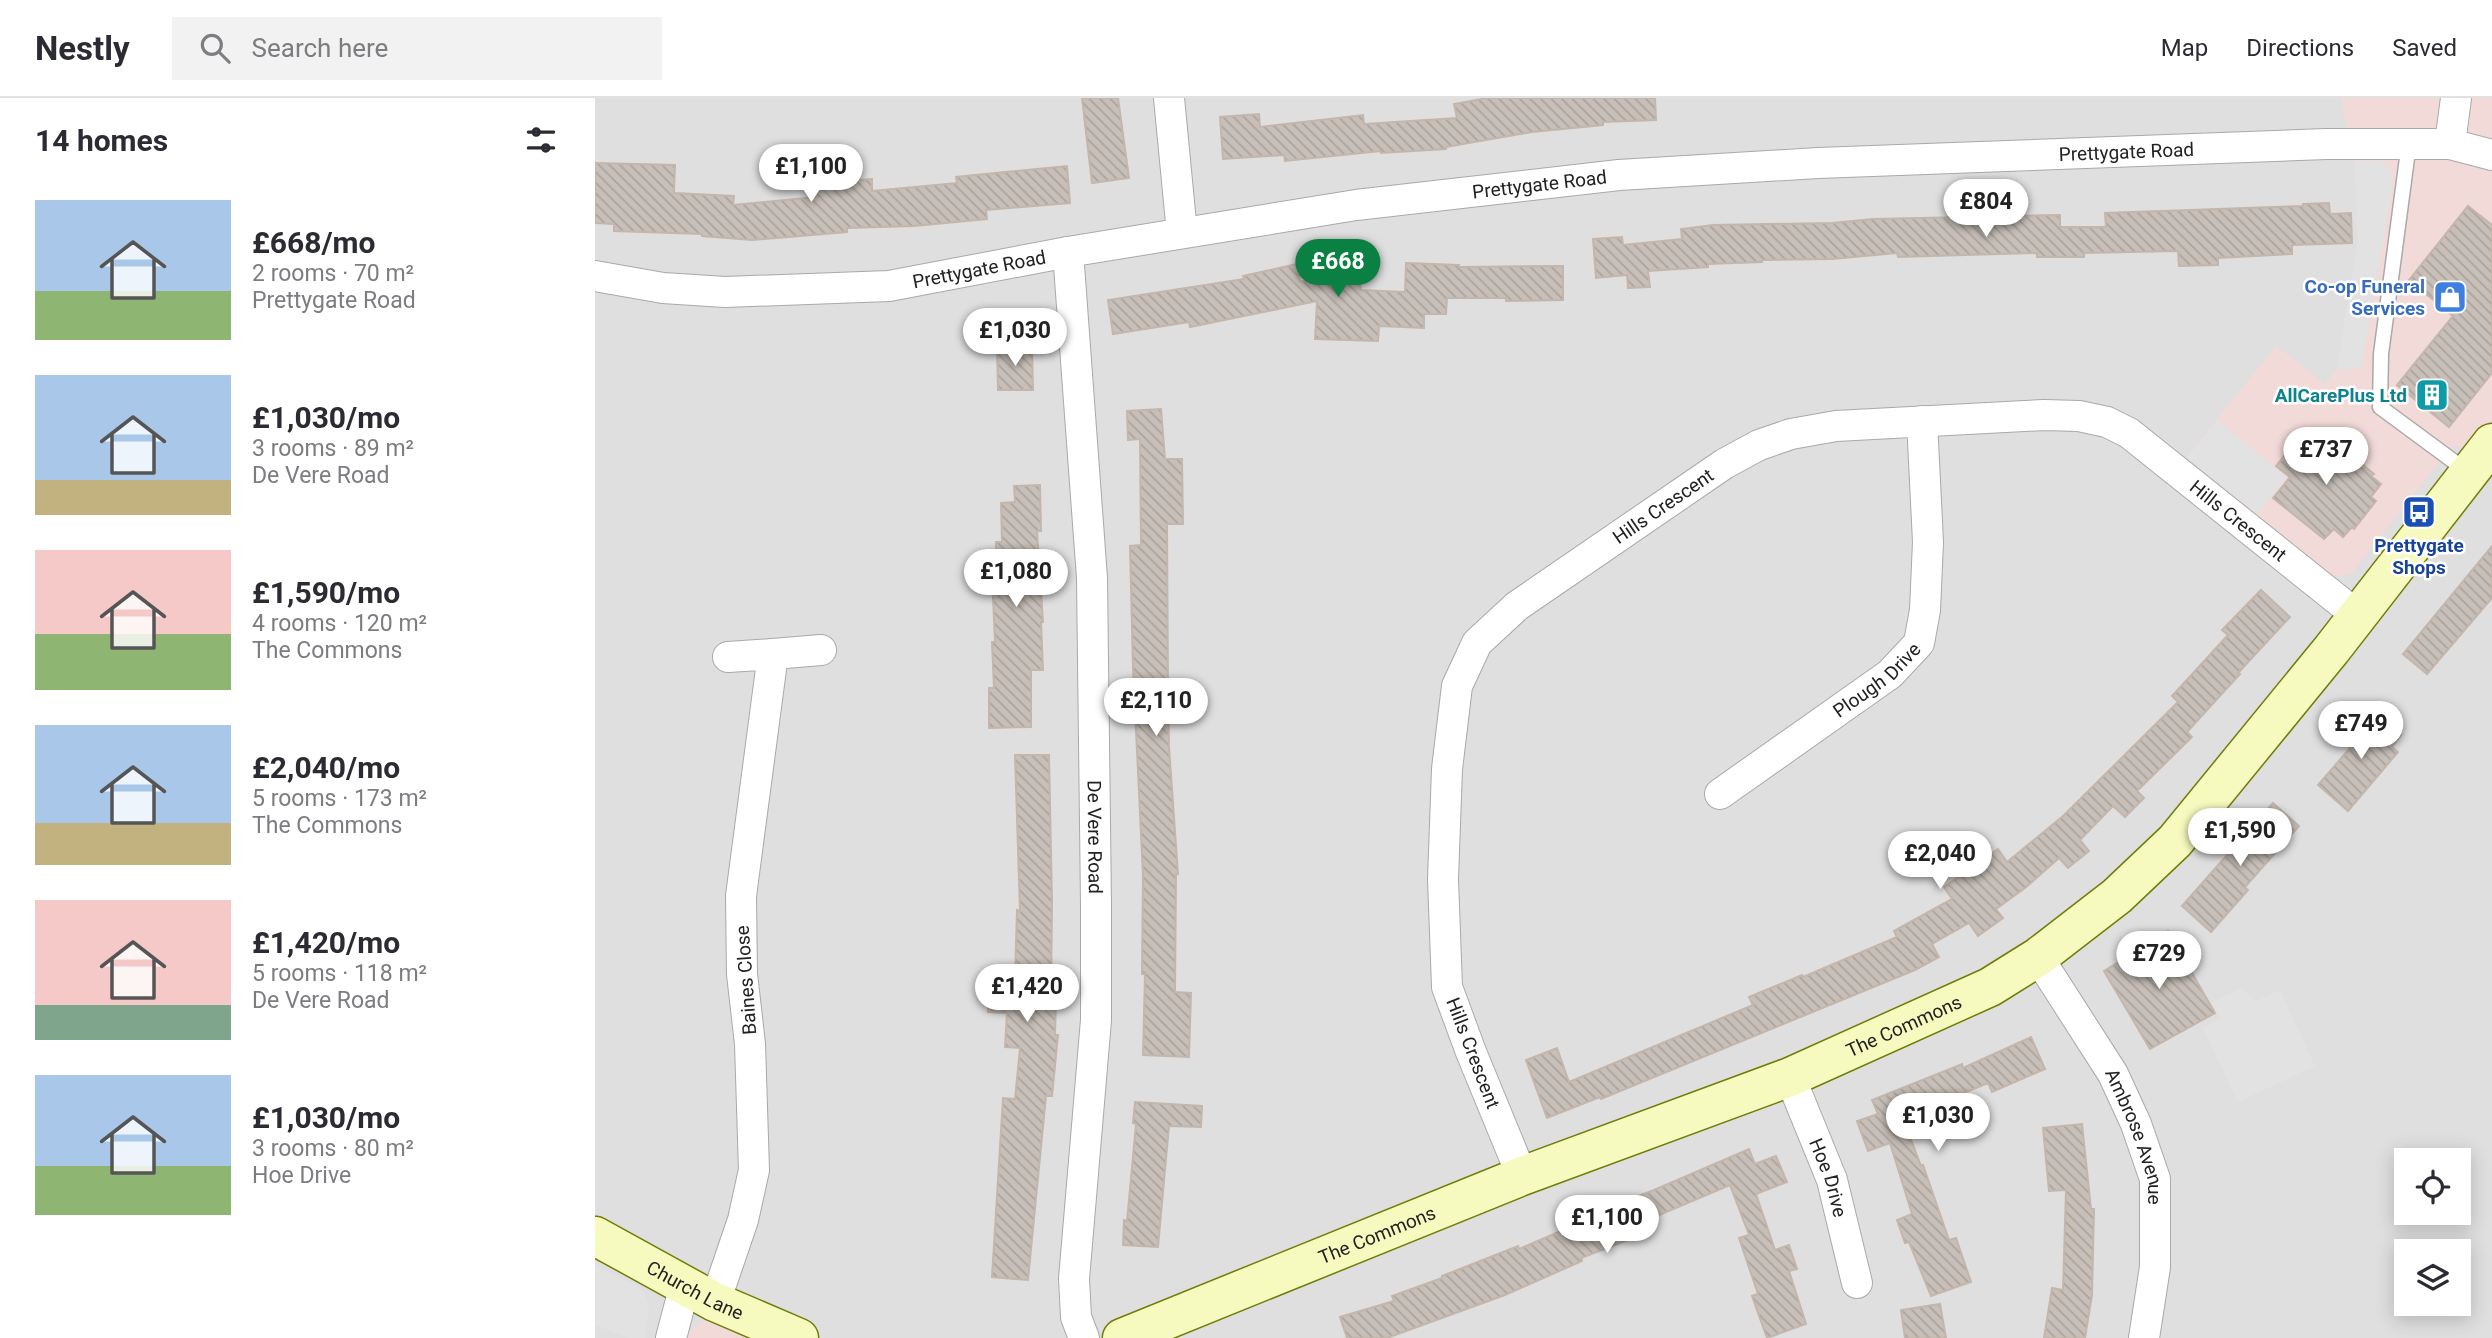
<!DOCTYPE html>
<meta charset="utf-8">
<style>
body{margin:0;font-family:Roboto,sans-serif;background:#f2f2f3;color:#2b2b33;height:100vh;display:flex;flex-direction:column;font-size:26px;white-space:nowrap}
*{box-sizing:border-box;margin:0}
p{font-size:23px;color:#7c7c81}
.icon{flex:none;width:38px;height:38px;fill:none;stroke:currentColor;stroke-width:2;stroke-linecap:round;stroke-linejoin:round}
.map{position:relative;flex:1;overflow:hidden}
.panel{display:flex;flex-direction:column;background:#fff;width:595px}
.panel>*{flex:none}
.buttons{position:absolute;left:1799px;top:1050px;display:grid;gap:14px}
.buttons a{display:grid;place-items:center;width:77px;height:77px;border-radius:0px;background:#fff;box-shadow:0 4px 18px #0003;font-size:35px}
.price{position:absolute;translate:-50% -60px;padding:0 16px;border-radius:24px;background:#fff;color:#222;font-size:23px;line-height:46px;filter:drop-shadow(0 2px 4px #0008)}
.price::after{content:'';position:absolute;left:50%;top:42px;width:21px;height:16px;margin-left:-10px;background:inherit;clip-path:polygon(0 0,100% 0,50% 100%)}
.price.current{background:#0b8043;color:#fff}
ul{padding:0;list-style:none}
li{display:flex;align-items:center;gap:21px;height:175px;padding:0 35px}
li span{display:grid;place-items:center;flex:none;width:196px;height:140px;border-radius:0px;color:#555}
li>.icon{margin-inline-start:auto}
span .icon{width:84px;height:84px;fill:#fffc;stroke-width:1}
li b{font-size:30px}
h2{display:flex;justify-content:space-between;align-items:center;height:84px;padding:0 35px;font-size:30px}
header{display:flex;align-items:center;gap:42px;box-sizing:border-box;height:98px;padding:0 35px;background:#fff;border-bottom:2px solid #e1e1e2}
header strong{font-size:33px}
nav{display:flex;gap:38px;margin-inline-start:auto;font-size:24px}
.search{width:490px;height:63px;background:#f2f2f3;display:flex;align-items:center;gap:18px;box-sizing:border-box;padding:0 24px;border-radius:0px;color:#7c7c81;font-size:26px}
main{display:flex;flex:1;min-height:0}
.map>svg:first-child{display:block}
.residential{fill:#e0dfdf;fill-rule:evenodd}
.commercial{fill:#f2dad9}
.parking{fill:#e2e2e2}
.building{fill:url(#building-back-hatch);stroke:#c4b6ab;stroke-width:2}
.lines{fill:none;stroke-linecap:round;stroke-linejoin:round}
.lane-casing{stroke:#a9a9a9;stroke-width:17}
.street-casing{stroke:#a9a9a9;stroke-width:32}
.secondary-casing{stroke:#707d05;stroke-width:41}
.lane{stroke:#fff;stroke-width:14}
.street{stroke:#fff;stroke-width:30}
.secondary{stroke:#f7fabf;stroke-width:38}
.labels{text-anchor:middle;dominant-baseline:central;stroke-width:5;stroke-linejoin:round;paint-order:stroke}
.street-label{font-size:19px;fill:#222;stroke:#fff}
.shop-label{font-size:19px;font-weight:bold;fill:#366cbe;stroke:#fff;text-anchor:end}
.culture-label{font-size:19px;font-weight:bold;fill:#0d838f;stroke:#fff;text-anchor:end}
.transit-label{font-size:19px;font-weight:bold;fill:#164399;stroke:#fff}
</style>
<header>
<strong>Nestly</strong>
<div class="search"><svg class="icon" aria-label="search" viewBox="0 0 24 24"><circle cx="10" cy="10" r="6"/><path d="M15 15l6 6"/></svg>Search here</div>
<nav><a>Map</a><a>Directions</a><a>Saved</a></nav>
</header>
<main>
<section class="panel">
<h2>14 homes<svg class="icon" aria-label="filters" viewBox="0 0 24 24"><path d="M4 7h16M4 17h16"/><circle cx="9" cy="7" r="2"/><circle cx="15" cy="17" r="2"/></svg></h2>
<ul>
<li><span style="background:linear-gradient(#a9c7e8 65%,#8fb573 0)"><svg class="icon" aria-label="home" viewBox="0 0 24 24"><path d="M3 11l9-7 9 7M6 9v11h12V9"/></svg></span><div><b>£668/mo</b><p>2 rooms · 70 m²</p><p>Prettygate Road</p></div></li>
<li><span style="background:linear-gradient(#a9c7e8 75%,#c2b280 0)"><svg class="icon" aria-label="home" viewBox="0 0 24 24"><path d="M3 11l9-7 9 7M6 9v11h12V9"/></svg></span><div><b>£1,030/mo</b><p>3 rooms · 89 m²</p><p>De Vere Road</p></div></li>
<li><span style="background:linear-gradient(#f6c9c9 60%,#8fb573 0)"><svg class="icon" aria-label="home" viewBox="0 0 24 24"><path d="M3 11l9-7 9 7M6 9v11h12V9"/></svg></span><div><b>£1,590/mo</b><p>4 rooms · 120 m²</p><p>The Commons</p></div></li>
<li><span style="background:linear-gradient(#a9c7e8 70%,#c2b280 0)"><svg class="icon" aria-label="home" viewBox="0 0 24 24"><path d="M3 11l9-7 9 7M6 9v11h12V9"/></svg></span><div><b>£2,040/mo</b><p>5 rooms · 173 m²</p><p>The Commons</p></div></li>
<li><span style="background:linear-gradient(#f6c9c9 75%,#7fa58c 0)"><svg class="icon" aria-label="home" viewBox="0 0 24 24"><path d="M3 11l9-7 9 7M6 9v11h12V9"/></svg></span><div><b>£1,420/mo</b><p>5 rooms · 118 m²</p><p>De Vere Road</p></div></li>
<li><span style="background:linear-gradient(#a9c7e8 65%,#8fb573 0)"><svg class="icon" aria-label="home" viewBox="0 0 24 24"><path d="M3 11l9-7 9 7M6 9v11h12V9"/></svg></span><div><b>£1,030/mo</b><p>3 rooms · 80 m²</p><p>Hoe Drive</p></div></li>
</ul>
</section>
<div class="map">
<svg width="1897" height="1240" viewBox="0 0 1897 1240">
<defs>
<pattern id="building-back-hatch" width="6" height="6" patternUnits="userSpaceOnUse" patternTransform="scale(1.75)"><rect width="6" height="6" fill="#c7bfb8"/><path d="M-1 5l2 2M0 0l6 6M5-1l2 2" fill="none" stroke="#aba49e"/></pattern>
</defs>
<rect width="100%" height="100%" fill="#f2efe9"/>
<path class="residential" d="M 0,0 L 1897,0 L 1897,1240 L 0,1240 ZM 1811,1062 L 1864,1062 L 1864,1115 L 1811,1115 ZM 1811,1153 L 1864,1153 L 1864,1206 L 1811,1206 Z"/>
<g class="commercial">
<path d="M 1746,0 L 1897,0 L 1897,360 L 1858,347 L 1756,476 L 1743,478 L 1736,477 L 1592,359 L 1681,248 L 1730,286 L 1742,272 L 1763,141 L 1760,67 Z"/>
<path d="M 114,1217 L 169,1240 L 88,1240 Z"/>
</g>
<g class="parking">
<path d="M 1762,63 L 1787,63 L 1796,74 L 1798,88 L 1766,270 L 1742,272 L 1763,141 L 1760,67 Z"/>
<path d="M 1622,322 L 1692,379 L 1663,416 L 1592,360 Z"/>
<path d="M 1647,890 L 1661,903 L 1685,892 L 1720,968 L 1643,1004 L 1608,930 L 1625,921 L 1617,904 Z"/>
<path d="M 0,1167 L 43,1189 L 49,1194 L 54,1208 L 50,1240 L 34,1240 L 0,1227 Z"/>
</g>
<g class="building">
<path d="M 487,0 L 523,0 L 534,80 L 497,85 Z"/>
<path d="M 892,0 L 1060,0 L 1061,22 L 1008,24 L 1008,27 L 937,34 L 851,49 L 851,51 L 786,55 L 786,53 L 690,63 L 689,57 L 628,61 L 625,19 L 664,16 L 665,29 L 768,17 L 769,26 L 862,20 L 859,6 Z"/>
<path d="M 0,65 L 80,67 L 79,95 L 139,98 L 138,107 L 221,99 L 220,85 L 277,81 L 277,93 L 362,85 L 361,79 L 472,68 L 475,105 L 391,112 L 392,121 L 319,128 L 252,130 L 252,134 L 157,142 L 107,138 L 107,136 L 19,133 L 19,126 L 0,125 Z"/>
<path d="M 1734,105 L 1735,116 L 1756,115 L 1757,145 L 1697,147 L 1697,156 L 1623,160 L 1623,167 L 1584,168 L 1583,153 L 1489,155 L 1489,159 L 1442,159 L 1442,155 L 1303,159 L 1302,155 L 1237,161 L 1167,162 L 1167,164 L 1113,166 L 1113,169 L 1053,173 L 1055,189 L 1033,190 L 1032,177 L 1001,180 L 998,141 L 1027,139 L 1028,147 L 1087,141 L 1086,131 L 1118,127 L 1237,125 L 1278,121 L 1465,117 L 1465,129 L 1511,129 L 1510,115 L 1708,108 L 1708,106 Z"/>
<path d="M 1873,108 L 1897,127 L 1897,275 L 1854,329 L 1802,287 L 1858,218 L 1814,182 Z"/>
<path d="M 811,165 L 864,167 L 864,169 L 968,168 L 968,202 L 911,203 L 911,200 L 852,200 L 851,216 L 829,216 L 829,230 L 784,228 L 783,243 L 720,241 L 722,203 L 595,229 L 594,224 L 518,236 L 513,202 L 649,181 L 648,178 L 702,166 L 705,183 L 765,185 L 766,192 L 810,194 Z"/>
<path d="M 402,248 L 437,248 L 438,292 L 403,292 Z"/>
<path d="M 566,311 L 570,361 L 587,361 L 588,426 L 572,426 L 573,590 L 574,649 L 583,776 L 581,776 L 580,894 L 596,895 L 594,959 L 548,957 L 550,876 L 547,876 L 548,778 L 538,570 L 535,448 L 546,447 L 545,341 L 533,342 L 532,313 Z"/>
<path d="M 1726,336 L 1735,343 L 1737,342 L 1779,376 L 1776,378 L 1786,386 L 1776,399 L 1781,403 L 1759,431 L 1757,429 L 1748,439 L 1739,431 L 1729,441 L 1678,400 L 1695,379 L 1681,368 L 1697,348 L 1707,356 L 1721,338 L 1723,340 Z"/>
<path d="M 445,387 L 446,433 L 442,433 L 448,524 L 446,524 L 448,572 L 436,572 L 436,629 L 394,630 L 394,590 L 399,590 L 397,544 L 400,544 L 397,477 L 385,477 L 384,455 L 401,454 L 401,444 L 407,444 L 406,405 L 420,404 L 419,388 Z"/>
<path d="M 1897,448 L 1897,500 L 1832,576 L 1808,556 Z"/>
<path d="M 1666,492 L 1695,519 L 1643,575 L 1645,576 L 1592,634 L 1597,639 L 1542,693 L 1549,700 L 1530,719 L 1518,708 L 1485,742 L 1494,753 L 1473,770 L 1464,760 L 1430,790 L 1401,811 L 1408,820 L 1383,838 L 1374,825 L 1337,846 L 1344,859 L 1320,872 L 1006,1001 L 1005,999 L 952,1020 L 931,962 L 962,950 L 974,984 L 1158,907 L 1154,899 L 1207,877 L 1208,879 L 1302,839 L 1299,833 L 1357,801 L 1349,789 L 1403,751 L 1412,764 L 1468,718 L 1583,604 L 1577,598 L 1633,537 L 1627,532 Z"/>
<path d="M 1775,613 L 1806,637 L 1797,649 L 1803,654 L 1753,713 L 1723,687 L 1755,650 L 1750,645 Z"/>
<path d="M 420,657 L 454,657 L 457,804 L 456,900 L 461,901 L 460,937 L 463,937 L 457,998 L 451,998 L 433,1182 L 397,1179 L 408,1000 L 420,1001 L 425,950 L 410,949 L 412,915 L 393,914 L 395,877 L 420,878 L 422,812 L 425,813 Z"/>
<path d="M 1678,705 L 1704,728 L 1650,789 L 1653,792 L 1616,834 L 1587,808 Z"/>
<path d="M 1573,833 L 1620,915 L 1555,951 L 1509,873 Z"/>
<path d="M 1436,939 L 1450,971 L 1397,994 L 1393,985 L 1308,1020 L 1326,1068 L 1328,1067 L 1354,1142 L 1361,1140 L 1376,1184 L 1336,1198 L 1314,1144 L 1310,1145 L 1302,1122 L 1317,1116 L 1295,1045 L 1273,1053 L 1262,1023 L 1283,1016 L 1277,1002 L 1367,966 L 1368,970 Z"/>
<path d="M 540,1004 L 607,1008 L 606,1029 L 574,1028 L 563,1149 L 528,1147 L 529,1122 L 532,1123 L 541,1026 L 538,1025 Z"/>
<path d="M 1487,1026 L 1496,1111 L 1499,1111 L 1497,1197 L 1490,1240 L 1449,1240 L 1457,1190 L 1468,1192 L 1471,1092 L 1454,1093 L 1448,1030 Z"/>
<path d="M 1154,1051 L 1160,1066 L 1181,1058 L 1192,1084 L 1161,1096 L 1180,1152 L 1194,1147 L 1202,1171 L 1194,1173 L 1211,1226 L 1172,1240 L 1157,1198 L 1163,1196 L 1144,1140 L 1154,1137 L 1135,1087 L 1050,1123 L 1054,1134 L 986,1160 L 987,1163 L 910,1197 L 792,1240 L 752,1240 L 745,1219 L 799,1203 L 797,1198 L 847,1180 L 847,1178 L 923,1148 L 924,1151 L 989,1123 L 988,1119 L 1059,1092 Z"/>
<path d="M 1345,1206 L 1351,1240 L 1310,1240 L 1306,1212 Z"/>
</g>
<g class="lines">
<defs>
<path id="lane" d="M 1814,45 L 1786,256 L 1785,309 L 1873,374"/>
<g id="street">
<path d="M 574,0 L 587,135"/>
<path d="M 1855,46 L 1861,0"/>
<path id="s1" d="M 473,154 L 497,480 L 501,807 L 501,922 L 479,1181 L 481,1219 L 489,1240"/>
<path id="s2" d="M 0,178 L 68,190 L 130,194 L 294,188 L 473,154 L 761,107 L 1024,77 L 1223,65 L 1731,46 L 1855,46 L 1897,57"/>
<path d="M 178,556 L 226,552"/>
<path id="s3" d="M 1125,696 L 1295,576 L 1324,545 L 1330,512 L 1333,444 L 1327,323"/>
<path id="s4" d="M 1443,859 L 1518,976 L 1541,1026 L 1560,1081 L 1560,1169 L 1549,1240"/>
<path id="s5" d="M 1195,979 L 1237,1082 L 1262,1185"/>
<path id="s6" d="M 927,1078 L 876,954 L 852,889 L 848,781 L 852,671 L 862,588 L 882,545 L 922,508 L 1129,366 L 1164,347 L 1196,336 L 1241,328 L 1449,317 L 1484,318 L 1512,324 L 1534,335 L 1763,518"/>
<path d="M 120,1204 L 148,1122 L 159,1072 L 155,946 L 147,876 L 146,798 L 178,556 L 133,559"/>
<path d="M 76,1240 L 90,1187"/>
</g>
<g id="secondary">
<path id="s7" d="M 0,1138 L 120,1204 L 204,1240"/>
<path id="s8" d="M 527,1240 L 927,1078 L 1195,979 L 1395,889 L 1443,859 L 1522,798 L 1580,743 L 1737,551 L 1897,345"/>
</g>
</defs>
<use href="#lane" class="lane-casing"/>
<use href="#street" class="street-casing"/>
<use href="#secondary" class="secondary-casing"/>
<use href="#lane" class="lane"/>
<use href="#street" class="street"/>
<use href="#secondary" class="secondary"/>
</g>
<defs>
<symbol id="shop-square" viewBox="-11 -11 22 22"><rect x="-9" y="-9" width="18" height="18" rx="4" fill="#3f7fe0" stroke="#fff"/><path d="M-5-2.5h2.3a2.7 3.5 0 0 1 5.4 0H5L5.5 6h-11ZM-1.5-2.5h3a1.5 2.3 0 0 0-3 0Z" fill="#fff"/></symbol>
<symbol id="building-square" viewBox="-11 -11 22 22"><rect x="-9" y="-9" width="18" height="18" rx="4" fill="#0f9aa8" stroke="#fff"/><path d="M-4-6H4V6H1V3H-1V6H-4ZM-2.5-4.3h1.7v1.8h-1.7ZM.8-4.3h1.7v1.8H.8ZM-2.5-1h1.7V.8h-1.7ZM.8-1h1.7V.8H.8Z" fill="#fff"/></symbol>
<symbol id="bus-square" viewBox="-11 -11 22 22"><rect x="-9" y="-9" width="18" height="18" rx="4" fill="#1a4fb4" stroke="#fff"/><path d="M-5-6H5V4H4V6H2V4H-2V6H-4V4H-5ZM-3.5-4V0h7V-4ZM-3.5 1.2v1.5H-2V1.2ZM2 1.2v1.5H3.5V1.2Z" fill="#fff"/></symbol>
</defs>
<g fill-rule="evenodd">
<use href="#shop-square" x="1836" y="180" width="38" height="38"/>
<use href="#building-square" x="1818" y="278" width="38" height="38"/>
<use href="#bus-square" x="1805" y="395" width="38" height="38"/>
</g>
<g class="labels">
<g class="street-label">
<text stroke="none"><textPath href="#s2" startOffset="1542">Prettygate Road</textPath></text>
<text stroke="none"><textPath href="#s2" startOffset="954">Prettygate Road</textPath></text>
<text stroke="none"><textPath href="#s2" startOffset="387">Prettygate Road</textPath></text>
<text stroke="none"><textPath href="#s6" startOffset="784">Hills Crescent</textPath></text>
<text stroke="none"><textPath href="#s6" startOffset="1414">Hills Crescent</textPath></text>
<text stroke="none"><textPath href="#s3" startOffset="194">Plough Drive</textPath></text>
<text stroke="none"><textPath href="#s1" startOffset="586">De Vere Road</textPath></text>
<text transform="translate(151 882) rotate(-94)">Baines Close</text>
<text stroke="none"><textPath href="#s8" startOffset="842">The Commons</textPath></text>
<text transform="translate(878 955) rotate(69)">Hills Crescent</text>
<text stroke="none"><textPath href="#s4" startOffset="206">Ambrose Avenue</textPath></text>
<text stroke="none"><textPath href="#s5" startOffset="108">Hoe Drive</textPath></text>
<text stroke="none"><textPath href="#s8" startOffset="275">The Commons</textPath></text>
<text stroke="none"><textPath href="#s7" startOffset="114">Church Lane</textPath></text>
</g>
<g class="shop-label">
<text x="1830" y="188">Co-op Funeral<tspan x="1830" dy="22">Services</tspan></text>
</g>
<g class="culture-label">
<text x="1812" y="297">AllCarePlus Ltd</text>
</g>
<g class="transit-label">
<text x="1824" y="447">Prettygate<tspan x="1824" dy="22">Shops</tspan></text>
</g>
</g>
</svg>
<div class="buttons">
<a><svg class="icon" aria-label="locate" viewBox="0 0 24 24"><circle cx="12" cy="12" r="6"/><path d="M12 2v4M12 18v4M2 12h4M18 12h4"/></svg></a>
<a><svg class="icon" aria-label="layers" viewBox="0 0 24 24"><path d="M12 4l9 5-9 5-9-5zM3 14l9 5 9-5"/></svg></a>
</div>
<b class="price" style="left:216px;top:106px">£1,100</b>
<b class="price" style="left:1391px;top:141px">£804</b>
<b class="price current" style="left:743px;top:201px">£668</b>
<b class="price" style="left:420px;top:270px">£1,030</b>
<b class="price" style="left:1731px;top:389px">£737</b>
<b class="price" style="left:421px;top:511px">£1,080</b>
<b class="price" style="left:561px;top:640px">£2,110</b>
<b class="price" style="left:1766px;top:663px">£749</b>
<b class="price" style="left:1645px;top:770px">£1,590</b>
<b class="price" style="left:1345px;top:793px">£2,040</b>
<b class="price" style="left:1564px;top:893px">£729</b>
<b class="price" style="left:432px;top:926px">£1,420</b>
<b class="price" style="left:1343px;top:1055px">£1,030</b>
<b class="price" style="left:1012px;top:1157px">£1,100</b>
</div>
</main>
